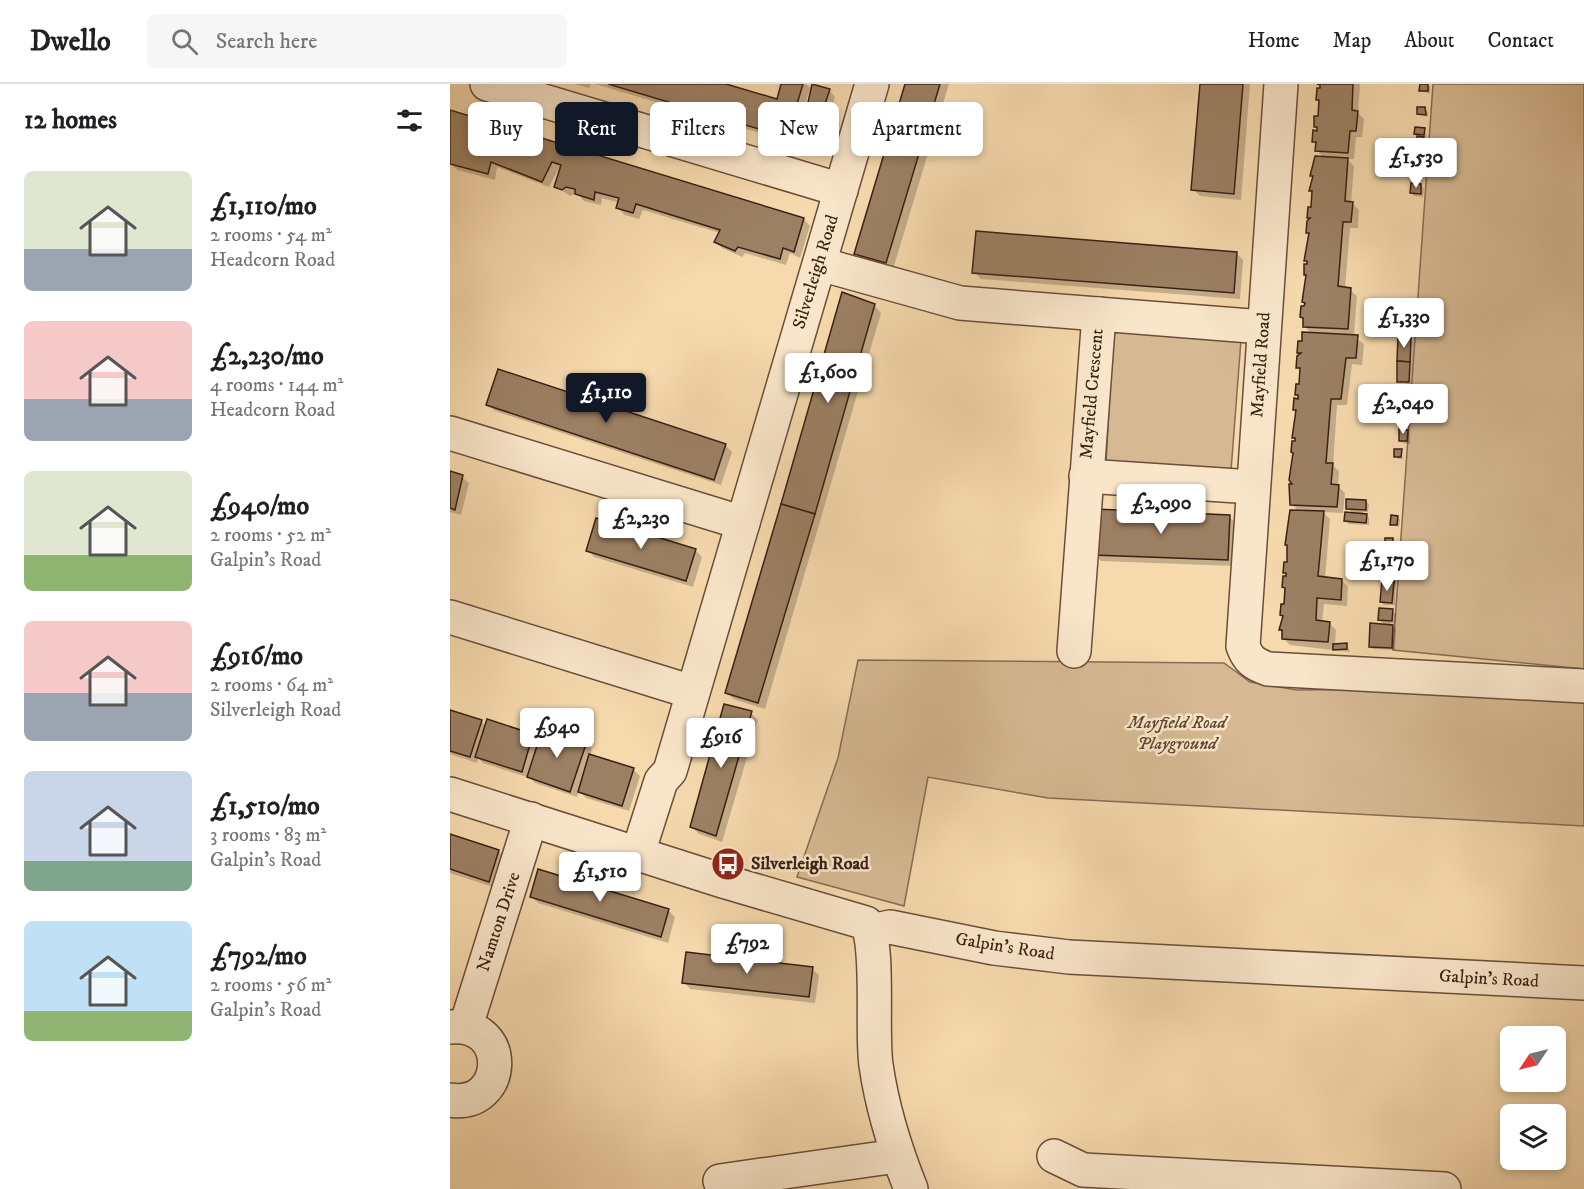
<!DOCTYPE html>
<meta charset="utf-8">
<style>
body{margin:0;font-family:"IM FELL DW Pica",serif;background:#f6f6f6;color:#202124;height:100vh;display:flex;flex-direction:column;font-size:22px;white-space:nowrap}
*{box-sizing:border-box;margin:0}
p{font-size:20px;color:#757577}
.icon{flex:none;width:33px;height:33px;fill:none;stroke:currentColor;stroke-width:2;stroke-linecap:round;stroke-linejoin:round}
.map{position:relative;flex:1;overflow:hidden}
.side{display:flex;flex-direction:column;background:#fff;width:450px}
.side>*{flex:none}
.guide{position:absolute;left:18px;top:18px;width:570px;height:54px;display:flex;gap:12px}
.needle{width:39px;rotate:235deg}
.buttons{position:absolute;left:1050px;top:942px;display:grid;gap:12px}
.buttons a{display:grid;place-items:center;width:66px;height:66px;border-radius:9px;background:#fff;box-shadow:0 3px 9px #0003;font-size:30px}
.price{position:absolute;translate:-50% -51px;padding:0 14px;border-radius:6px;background:#fff;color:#222;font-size:20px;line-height:39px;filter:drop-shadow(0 2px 3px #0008)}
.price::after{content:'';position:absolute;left:50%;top:36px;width:18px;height:14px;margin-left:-9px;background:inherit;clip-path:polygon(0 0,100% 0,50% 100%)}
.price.on{background:#111827;color:#fff}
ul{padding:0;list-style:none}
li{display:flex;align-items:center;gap:18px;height:150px;padding:0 24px}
li span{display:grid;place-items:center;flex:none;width:168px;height:120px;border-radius:9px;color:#555}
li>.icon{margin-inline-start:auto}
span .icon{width:72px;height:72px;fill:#fffc;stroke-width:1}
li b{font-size:26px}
h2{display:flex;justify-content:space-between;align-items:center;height:72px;padding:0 24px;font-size:26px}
.pill{padding:0 21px;border-radius:9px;background:#fff;box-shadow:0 3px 9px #0003;font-size:21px;line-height:54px}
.pill.on{background:#111827;color:#fff}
header{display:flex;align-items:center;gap:36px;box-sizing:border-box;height:84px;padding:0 30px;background:#fff;border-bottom:2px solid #e0e0e0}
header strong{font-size:28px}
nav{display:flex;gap:33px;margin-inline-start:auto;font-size:21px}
.search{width:420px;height:54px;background:#f6f6f6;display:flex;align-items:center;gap:15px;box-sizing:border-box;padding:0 21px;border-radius:9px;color:#757577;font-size:22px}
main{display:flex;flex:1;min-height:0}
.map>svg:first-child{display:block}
.green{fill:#d6b993;stroke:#886c52;stroke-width:1.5}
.shadow{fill:#0003}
.building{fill:#9c8063;stroke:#3b1f12;stroke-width:1.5}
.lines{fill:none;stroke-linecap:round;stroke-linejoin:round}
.minor-casing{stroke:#6a4e39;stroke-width:36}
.minor{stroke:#f9e6ca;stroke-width:33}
.labels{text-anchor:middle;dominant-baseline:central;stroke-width:5;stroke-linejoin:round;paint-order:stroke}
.street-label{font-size:18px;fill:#3b1f12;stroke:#f9e6ca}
.park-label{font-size:18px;font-style:italic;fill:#624632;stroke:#f9e6ca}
.poi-label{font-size:18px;font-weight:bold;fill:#3b1f12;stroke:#f9e6ca;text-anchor:start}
</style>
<header>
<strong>Dwello</strong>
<div class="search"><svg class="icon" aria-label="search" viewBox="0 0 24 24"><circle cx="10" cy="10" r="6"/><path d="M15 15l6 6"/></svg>Search here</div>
<nav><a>Home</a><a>Map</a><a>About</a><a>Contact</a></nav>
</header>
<main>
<section class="side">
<h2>12 homes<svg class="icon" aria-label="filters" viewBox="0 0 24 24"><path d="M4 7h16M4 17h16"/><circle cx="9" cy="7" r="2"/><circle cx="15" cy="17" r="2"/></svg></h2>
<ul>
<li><span style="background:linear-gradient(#dfe7d0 65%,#9aa5b1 0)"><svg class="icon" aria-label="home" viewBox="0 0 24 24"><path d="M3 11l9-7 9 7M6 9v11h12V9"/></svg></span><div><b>£1,110/mo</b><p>2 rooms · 54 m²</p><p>Headcorn Road</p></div></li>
<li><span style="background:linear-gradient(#f6c9c9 65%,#9aa5b1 0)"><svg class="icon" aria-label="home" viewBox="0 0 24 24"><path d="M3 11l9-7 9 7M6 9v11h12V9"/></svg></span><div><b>£2,230/mo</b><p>4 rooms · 144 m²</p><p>Headcorn Road</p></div></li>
<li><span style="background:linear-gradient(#dfe7d0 70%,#8fb573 0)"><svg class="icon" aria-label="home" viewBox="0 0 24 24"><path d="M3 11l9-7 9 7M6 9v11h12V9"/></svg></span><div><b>£940/mo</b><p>2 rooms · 52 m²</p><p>Galpin's Road</p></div></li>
<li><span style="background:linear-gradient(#f6c9c9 60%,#9aa5b1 0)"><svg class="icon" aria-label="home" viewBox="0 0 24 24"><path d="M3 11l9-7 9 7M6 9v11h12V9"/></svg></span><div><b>£916/mo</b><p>2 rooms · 64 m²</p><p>Silverleigh Road</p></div></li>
<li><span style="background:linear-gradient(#c9d6e8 75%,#7fa58c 0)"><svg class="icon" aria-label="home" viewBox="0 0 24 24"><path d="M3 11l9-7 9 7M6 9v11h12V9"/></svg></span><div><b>£1,510/mo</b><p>3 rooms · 83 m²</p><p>Galpin's Road</p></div></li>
<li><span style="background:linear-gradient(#bfe0f5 75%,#8fb573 0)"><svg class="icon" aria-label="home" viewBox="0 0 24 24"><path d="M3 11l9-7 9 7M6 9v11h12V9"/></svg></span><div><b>£792/mo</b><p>2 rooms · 56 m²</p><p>Galpin's Road</p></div></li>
</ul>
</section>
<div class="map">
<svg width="1134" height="1105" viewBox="0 0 1134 1105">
<rect width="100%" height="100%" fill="#f6d9ad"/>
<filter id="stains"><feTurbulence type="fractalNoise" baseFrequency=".00333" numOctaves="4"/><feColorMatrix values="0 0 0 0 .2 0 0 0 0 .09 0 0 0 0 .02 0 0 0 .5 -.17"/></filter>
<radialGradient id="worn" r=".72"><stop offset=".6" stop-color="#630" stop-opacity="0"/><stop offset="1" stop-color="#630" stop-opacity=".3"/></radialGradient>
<g class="green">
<path d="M 983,0 L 1134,0 L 1134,585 L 943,566 Z"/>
<path d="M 666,248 L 791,256 L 781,387 L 656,379 L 663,253 Z"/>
<path d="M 408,576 L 774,579 L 800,598 L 847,606 L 941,605 L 1134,616 L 1134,742 L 598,714 L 478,693 L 454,822 L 347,793 L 388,674 Z"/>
</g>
<g class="shadow">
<path d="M 124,0 L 141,0 L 139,4 Z"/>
<path d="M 145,0 L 271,0 L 328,17 L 333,0 L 356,0 L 360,4 L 354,24 L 358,25 L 379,6 L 385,13 L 380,32 L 390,40 L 383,67 L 371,64 L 370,67 Z"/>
<path d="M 456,0 L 499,0 L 443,185 L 412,176 L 405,169 Z"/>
<path d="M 752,0 L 800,0 L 791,116 L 750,112 L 743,105 Z"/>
<path d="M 869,0 L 910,0 L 908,29 L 914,35 L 912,53 L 906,53 L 904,75 L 897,75 L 904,82 L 901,118 L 909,126 L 908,144 L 900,144 L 895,205 L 900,206 L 907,212 L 904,253 L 914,260 L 912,281 L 902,280 L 897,321 L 887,321 L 883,382 L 889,387 L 888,402 L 895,409 L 893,429 L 873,428 L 880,435 L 875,495 L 892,496 L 898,503 L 897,522 L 874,520 L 872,538 L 879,539 L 886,546 L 885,561 L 897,561 L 900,568 L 840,561 L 833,554 L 831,546 L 836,522 L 834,494 L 838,491 L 835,488 L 839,479 L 839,463 L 836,460 L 849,428 L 842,420 L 845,401 L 846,356 L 843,353 L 848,328 L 844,325 L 849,316 L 846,310 L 850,301 L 851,286 L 848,283 L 851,270 L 849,268 L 862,250 L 854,242 L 856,221 L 853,218 L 860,151 L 858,148 L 861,136 L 859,134 L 863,109 L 861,106 L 861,97 L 866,97 L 862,91 L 862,82 L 874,74 L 867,66 L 867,60 L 864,57 L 868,48 L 865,43 L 869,33 L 870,18 L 868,15 L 872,3 Z"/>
<path d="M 971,0 L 980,2 L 980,10 L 971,7 Z"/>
<path d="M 975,25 L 978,28 L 978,33 L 969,30 Z"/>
<path d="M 0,28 L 354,135 L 360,142 L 350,174 L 340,169 L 336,181 L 295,169 L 292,173 L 272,164 L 265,158 L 270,149 L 193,126 L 189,135 L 175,131 L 168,124 L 170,119 L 152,114 L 151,121 L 134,117 L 127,109 L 120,112 L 106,102 L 112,85 L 109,84 L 99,103 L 47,83 L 45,96 L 7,86 L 0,79 Z"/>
<path d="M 974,45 L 977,53 L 972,53 L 976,57 L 976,64 L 968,61 L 969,52 L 966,49 Z"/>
<path d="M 973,79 L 976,82 L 975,91 L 966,90 L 963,87 Z"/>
<path d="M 971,102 L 974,105 L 973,113 L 964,112 L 961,109 Z"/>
<path d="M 786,169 L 793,176 L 790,215 L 531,195 L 524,188 Z"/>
<path d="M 393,210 L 425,222 L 431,229 L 315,625 L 283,615 L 276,608 Z"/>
<path d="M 962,234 L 965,237 L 964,253 L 958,252 L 964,258 L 961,301 L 949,297 L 960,255 L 954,249 Z"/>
<path d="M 956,311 L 959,314 L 958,322 L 946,321 L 943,318 Z"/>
<path d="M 38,321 L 275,361 L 282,368 L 271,401 L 45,327 Z"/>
<path d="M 958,326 L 961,329 L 960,342 L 952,339 Z"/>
<path d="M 957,347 L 960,350 L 960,360 L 953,359 L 950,356 Z"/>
<path d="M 951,366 L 953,375 L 948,375 L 945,372 Z"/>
<path d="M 0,389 L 12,393 L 19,399 L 11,431 L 0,428 Z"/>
<path d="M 916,417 L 919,420 L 918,428 L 913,428 L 919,434 L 919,441 L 899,440 L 896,437 L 904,430 L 898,424 Z"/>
<path d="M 779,433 L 786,439 L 784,482 L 651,477 L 644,470 Z"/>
<path d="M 947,433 L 950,436 L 949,443 L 942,440 Z"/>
<path d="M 942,456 L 945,459 L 945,469 L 936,465 Z"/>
<path d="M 138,466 L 245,466 L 252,473 L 243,503 L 144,473 Z"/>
<path d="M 944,478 L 947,481 L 945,521 L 934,521 L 931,518 Z"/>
<path d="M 943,527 L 946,530 L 945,540 L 940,539 L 946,545 L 945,566 L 923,565 L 920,562 L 935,541 L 929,536 Z"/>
<path d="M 0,627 L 31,637 L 36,642 L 83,651 L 90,658 L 136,659 L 142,665 L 140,672 L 183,685 L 190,692 L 179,727 L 136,714 L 129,707 L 127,713 L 85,699 L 80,694 L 33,679 L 28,674 L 27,679 L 0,670 Z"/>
<path d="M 301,629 L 308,636 L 272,758 L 249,750 L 242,743 Z"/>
<path d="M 0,751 L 49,767 L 55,774 L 46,804 L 0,789 Z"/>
<path d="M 81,812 L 218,826 L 225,833 L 218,859 L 88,819 Z"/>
<path d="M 362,885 L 369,891 L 365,919 L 240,905 L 234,898 Z"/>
</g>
<g class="building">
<path d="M 158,0 L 276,0 L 327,15 L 331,0 L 353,0 L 347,20 L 357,23 L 362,0 L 380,5 L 372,29 L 384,32 L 376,62 L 364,58 L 363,61 Z"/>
<path d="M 455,0 L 490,0 L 436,179 L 404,170 Z"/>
<path d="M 750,0 L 793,0 L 784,110 L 741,106 Z"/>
<path d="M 903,0 L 902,26 L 908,27 L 906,47 L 900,47 L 898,69 L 865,67 L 866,58 L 862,58 L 863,46 L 867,47 L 867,43 L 864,43 L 864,32 L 868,32 L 869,16 L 866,16 L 867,4 L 870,4 L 870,1 L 867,0 Z"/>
<path d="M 970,0 L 978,0 L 978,7 L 969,7 Z"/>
<path d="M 967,23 L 975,23 L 976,31 L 967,30 Z"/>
<path d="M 0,26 L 354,134 L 344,168 L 333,164 L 330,175 L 288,163 L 285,167 L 264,158 L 270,146 L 186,120 L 183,129 L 166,124 L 169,114 L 145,108 L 144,116 L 125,110 L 125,105 L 116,103 L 112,106 L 104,103 L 111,81 L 102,78 L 92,98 L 41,78 L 38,90 L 0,80 Z"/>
<path d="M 965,43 L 975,44 L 974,51 L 964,50 Z"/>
<path d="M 967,52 L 974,53 L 974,62 L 967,61 Z"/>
<path d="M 865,72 L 898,74 L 895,117 L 903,118 L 901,138 L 893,138 L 888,202 L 901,204 L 898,245 L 853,243 L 853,234 L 850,233 L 851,222 L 854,222 L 855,219 L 852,218 L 856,191 L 854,191 L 854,180 L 857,180 L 857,177 L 854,177 L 859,149 L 856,149 L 857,137 L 860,134 L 857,134 L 858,123 L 861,123 L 862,107 L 859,107 L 863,92 L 860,92 Z"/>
<path d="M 963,77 L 974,77 L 973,89 L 962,88 Z"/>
<path d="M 961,99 L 971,100 L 971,110 L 960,109 Z"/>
<path d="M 526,147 L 787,168 L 784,209 L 522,189 Z"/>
<path d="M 392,208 L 425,220 L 365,430 L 331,420 Z"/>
<path d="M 954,231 L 963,232 L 962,251 L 953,250 Z"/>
<path d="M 852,248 L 908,251 L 906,274 L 896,274 L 891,315 L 881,315 L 876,379 L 883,379 L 881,400 L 889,401 L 887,423 L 840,421 L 839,400 L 842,400 L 839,396 L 843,369 L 841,368 L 842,357 L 845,357 L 845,354 L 842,354 L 846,326 L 843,326 L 844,314 L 848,315 L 848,311 L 845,311 L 846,300 L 849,300 L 850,284 L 846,284 L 847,272 L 851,269 L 847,269 L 848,257 L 852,257 Z"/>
<path d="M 948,253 L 961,253 L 960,278 L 947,277 Z"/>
<path d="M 947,277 L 960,278 L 959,298 L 947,298 Z"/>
<path d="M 48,285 L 276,360 L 264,396 L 36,321 Z"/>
<path d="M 942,309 L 956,310 L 955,319 L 941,318 Z"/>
<path d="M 951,324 L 959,324 L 958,340 L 950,339 Z"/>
<path d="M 949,345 L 958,346 L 957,357 L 949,357 Z"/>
<path d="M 944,365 L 952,365 L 951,373 L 944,373 Z"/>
<path d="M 0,387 L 13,391 L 5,426 L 0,424 Z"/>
<path d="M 896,415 L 916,416 L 916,426 L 896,425 Z"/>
<path d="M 331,420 L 365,430 L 308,619 L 275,609 Z"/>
<path d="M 645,425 L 780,431 L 778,476 L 643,471 Z"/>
<path d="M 840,426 L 874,427 L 868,492 L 892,495 L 891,516 L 867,514 L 866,536 L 880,538 L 878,558 L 832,555 L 832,546 L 829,546 L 833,532 L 830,531 L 831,520 L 834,520 L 835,504 L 832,503 L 833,492 L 836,492 L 836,489 L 833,489 L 834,478 L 837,478 L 837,461 L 835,461 Z"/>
<path d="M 895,428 L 917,430 L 916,439 L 894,437 Z"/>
<path d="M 941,431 L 948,432 L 947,441 L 940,441 Z"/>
<path d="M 146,434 L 246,465 L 236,497 L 136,467 Z"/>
<path d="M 935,454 L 943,454 L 943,466 L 935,465 Z"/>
<path d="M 934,476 L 945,477 L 944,498 L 932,496 Z"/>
<path d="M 932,496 L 944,498 L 942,519 L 930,518 Z"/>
<path d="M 929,524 L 943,525 L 942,537 L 928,536 Z"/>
<path d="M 920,539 L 943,541 L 942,564 L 919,563 Z"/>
<path d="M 897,559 L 897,565 L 883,566 L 883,560 Z"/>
<path d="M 274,620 L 302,627 L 266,752 L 240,743 Z"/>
<path d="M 0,626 L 32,636 L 20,673 L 0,667 Z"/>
<path d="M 37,635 L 83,650 L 72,688 L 25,673 Z"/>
<path d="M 93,643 L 137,657 L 120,708 L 77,693 Z"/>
<path d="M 139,670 L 184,684 L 172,722 L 128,708 Z"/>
<path d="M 0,750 L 49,766 L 39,798 L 0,785 Z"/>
<path d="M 88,785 L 219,825 L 211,853 L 80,813 Z"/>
<path d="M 236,868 L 363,883 L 359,913 L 232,899 Z"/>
</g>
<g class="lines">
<defs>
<g id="minor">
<path d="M 37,0 L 391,106"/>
<path d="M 831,0 L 793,562 C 798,576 804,580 818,585 L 1134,602"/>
<path d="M 370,180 L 510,219 L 813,243"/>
<path d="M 0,349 L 293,439"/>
<path d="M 636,392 L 803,403"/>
<path d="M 0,533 L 242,608"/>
<path d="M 624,567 L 649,230"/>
<path d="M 0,710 L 276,798 L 416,839 C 430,860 421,948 426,981 C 432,1023 445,1065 461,1105"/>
<path d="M 188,769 L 211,697 L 220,687 L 422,0"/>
<path d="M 421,847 L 440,843 L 544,864 L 619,873 L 1134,899"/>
<path d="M 16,942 L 81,735"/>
<path d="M 0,943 C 62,937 57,1025 0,1016"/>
<path d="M 604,1072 L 633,1086 L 994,1105"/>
<path d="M 270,1097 L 447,1072"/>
</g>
</defs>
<use href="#minor" class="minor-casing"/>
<use href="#minor" class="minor"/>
</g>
<defs>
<symbol id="bus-disc" viewBox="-11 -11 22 22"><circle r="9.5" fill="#8f2418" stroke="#f9e6ca"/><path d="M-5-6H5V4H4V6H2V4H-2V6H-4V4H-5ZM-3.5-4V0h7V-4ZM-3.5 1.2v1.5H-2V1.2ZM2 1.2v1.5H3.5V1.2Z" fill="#fff"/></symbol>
</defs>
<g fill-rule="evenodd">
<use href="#bus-disc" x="259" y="761" width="38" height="38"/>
</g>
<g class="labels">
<g class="street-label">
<text transform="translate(366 188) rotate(-73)">Silverleigh Road</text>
<text transform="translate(811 281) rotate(-86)">Mayfield Road</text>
<text transform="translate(642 310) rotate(-85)">Mayfield Crescent</text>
<text transform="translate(49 838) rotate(-72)">Namton Drive</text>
<text transform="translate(555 863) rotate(9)">Galpin's Road</text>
<text transform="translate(1039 895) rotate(3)">Galpin's Road</text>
</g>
<g class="park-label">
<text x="727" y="639">Mayfield Road<tspan x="727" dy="21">Playground</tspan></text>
</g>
<g class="poi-label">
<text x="301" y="780">Silverleigh Road</text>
</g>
</g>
<rect width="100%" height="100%" filter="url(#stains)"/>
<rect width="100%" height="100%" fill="url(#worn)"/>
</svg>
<div class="buttons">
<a><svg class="needle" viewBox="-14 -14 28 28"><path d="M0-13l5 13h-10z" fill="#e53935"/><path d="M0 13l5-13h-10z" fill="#757577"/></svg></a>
<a><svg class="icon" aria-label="layers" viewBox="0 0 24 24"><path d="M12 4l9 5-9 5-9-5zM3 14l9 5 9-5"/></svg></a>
</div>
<b class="price" style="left:966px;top:105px">£1,530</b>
<b class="price" style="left:954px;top:265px">£1,330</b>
<b class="price" style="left:378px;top:320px">£1,600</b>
<b class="price on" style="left:156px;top:340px">£1,110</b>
<b class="price" style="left:953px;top:351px">£2,040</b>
<b class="price" style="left:711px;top:451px">£2,090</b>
<b class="price" style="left:191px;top:466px">£2,230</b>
<b class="price" style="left:937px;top:508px">£1,170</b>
<b class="price" style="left:107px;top:675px">£940</b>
<b class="price" style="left:271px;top:685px">£916</b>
<b class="price" style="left:150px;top:819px">£1,510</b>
<b class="price" style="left:297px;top:891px">£792</b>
<div class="guide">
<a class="pill">Buy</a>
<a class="pill on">Rent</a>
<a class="pill">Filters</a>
<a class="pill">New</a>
<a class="pill">Apartment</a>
</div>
</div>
</main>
